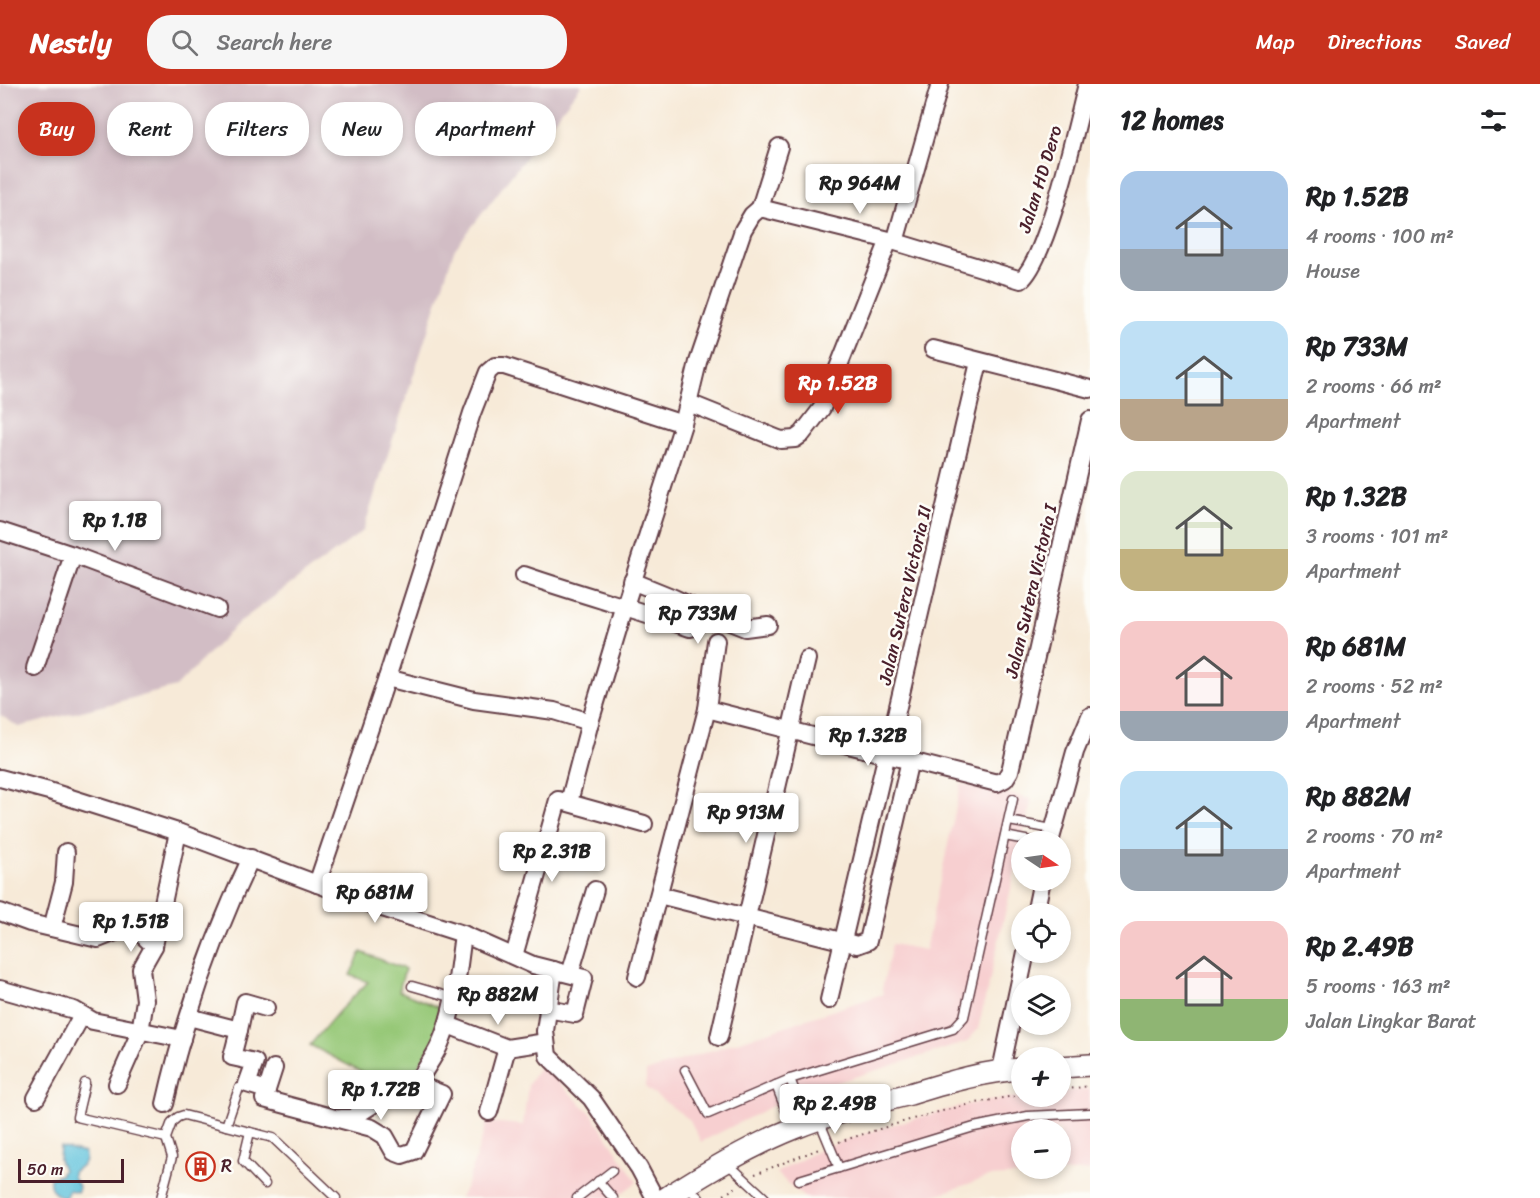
<!DOCTYPE html>
<meta charset="utf-8">
<style>
body{margin:0;font-family:Sriracha,sans-serif;background:#f6f6f6;color:#202124;height:100vh;display:flex;flex-direction:column;font-size:22px;white-space:nowrap}
*{box-sizing:border-box;margin:0}
p{font-size:20px;color:#757577}
.icon{flex:none;width:33px;height:33px;fill:none;stroke:currentColor;stroke-width:2;stroke-linecap:round;stroke-linejoin:round}
.map{position:relative;flex:1;overflow:hidden}
.sheet{display:flex;flex-direction:column;background:#fff;width:450px}
.sheet>*{flex:none}
.guide{position:absolute;left:18px;top:18px;width:570px;height:54px;display:flex;gap:12px}
.needle{width:39px;rotate:103deg}
.tools{position:absolute;left:1011px;top:747px;display:grid;gap:12px}
.tools a{display:grid;place-items:center;width:60px;height:60px;border-radius:50%;background:#fff;box-shadow:0 3px 9px #0003;font-size:30px}
.scale{position:absolute;left:18px;bottom:15px;width:106px;box-sizing:border-box;padding-left:6px;border:3px solid #4a1f2b;border-top:0;font-size:16px;line-height:21px;white-space:nowrap;color:#4a1f2b;-webkit-text-stroke:4px #fdfcf7;paint-order:stroke}
.price{position:absolute;translate:-50% -51px;padding:0 14px;border-radius:6px;background:#fff;color:#222;font-size:20px;line-height:39px;filter:drop-shadow(0 2px 3px #0008)}
.price::after{content:'';position:absolute;left:50%;top:36px;width:18px;height:14px;margin-left:-9px;background:inherit;clip-path:polygon(0 0,100% 0,50% 100%)}
.price.selected{background:#c8321e;color:#fff}
ul{padding:0;list-style:none}
li{display:flex;align-items:center;gap:18px;height:150px;padding:0 30px}
li span{display:grid;place-items:center;flex:none;width:168px;height:120px;border-radius:18px;color:#555}
li>.icon{margin-inline-start:auto}
span .icon{width:72px;height:72px;fill:#fffc;stroke-width:1}
li b{font-size:26px}
h2{display:flex;justify-content:space-between;align-items:center;height:72px;padding:0 30px;font-size:26px}
.tag{padding:0 21px;border-radius:24px;background:#fff;box-shadow:0 3px 9px #0003;font-size:21px;line-height:54px}
.tag.selected{background:#c8321e;color:#fff}
header{display:flex;align-items:center;gap:36px;box-sizing:border-box;height:84px;padding:0 30px;background:#c8321e;color:#fff}
header strong{font-size:28px}
nav{display:flex;gap:33px;margin-inline-start:auto;font-size:21px}
.search{width:420px;height:54px;background:#f6f6f6;display:flex;align-items:center;gap:15px;box-sizing:border-box;padding:0 21px;border-radius:24px;color:#757577;font-size:22px}
main{display:flex;flex:1;min-height:0}
.map>svg:first-child{display:block}
.built{fill:#f7cfd0;fill-rule:evenodd}
.industrial{fill:#d2bdc5}
.green{fill:#96c877;stroke:#707451;stroke-width:1.5}
.water{fill:#5ec2dc;stroke:#547084;stroke-width:1.5}
.lines{fill:none;stroke-linecap:round;stroke-linejoin:round}
.service-casing{stroke:#643d45;stroke-width:11}
.minor-casing{stroke:#643d45;stroke-width:20}
.tertiary-casing{stroke:#643d45;stroke-width:24}
.path{stroke:#643d45;stroke-width:2;stroke-dasharray:1.5 4.5;stroke-linecap:butt}
.service{stroke:#fff;stroke-width:8}
.minor{stroke:#fff;stroke-width:16}
.tertiary{stroke:#fff;stroke-width:21}
.labels{text-anchor:middle;dominant-baseline:central;stroke-width:5;stroke-linejoin:round;paint-order:stroke}
.street-label{font-size:18px;fill:#4a1f2b;stroke:#fdfcf7}
.poi-label{font-size:18px;fill:#4a1f2b;stroke:#fdfcf7;text-anchor:start}
</style>
<header>
<strong>Nestly</strong>
<div class="search"><svg class="icon" aria-label="search" viewBox="0 0 24 24"><circle cx="10" cy="10" r="6"/><path d="M15 15l6 6"/></svg>Search here</div>
<nav><a>Map</a><a>Directions</a><a>Saved</a></nav>
</header>
<main>
<div class="map">
<svg width="1090" height="1114" viewBox="0 0 1090 1114">
<rect width="100%" height="100%" fill="#fdfcf7"/>
<filter id="ink" filterUnits="userSpaceOnUse"><feTurbulence type="fractalNoise" baseFrequency=".0167" numOctaves="2"/><feDisplacementMap in="SourceGraphic" scale="12" xChannelSelector="R" yChannelSelector="G"/><feConvolveMatrix kernelMatrix="1 2 1 2 8 2 1 2 1" color-interpolation-filters="sRGB"/></filter>
<filter id="wash" filterUnits="userSpaceOnUse"><feTurbulence type="fractalNoise" baseFrequency=".008" numOctaves="4" result="noise"/><feDisplacementMap in="SourceGraphic" scale="24" xChannelSelector="R" yChannelSelector="G"/><feGaussianBlur stdDeviation="1.35" result="paint"/><feColorMatrix in="noise" values="0 0 0 0 0 0 0 0 0 0 0 0 0 0 0 0 0 1.4 0 .05"/><feComposite in="paint" operator="in"/></filter>
<g filter="url(#wash)">
<rect width="100%" height="100%" fill="#f7ead8"/>
<g class="built">
<path d="M 961,700 L 1032,715 L 978,945 L 967,958 L 790,1013 L 701,1058 L 690,1036 L 646,1004 L 646,988 L 883,910 L 882,905 L 892,860 L 925,866 Z"/>
<path d="M 545,975 L 562,1002 L 592,1030 L 637,1098 L 615,1114 L 460,1114 L 467,1100 L 487,1038 L 523,1041 L 528,1001 Z"/>
<path d="M 1090,1005 L 1090,1087 L 988,1093 L 927,1114 L 805,1114 L 776,1089 L 825,1063 L 892,1041 L 970,1020 L 1021,1012 L 1060,1012 L 1061,1007 ZM 1022,1046 L 1060,1046 L 1060,1084 L 1022,1084 Z"/>
</g>
<path class="industrial" d="M 0,0 L 582,0 L 454,166 L 363,447 L 238,539 L 176,603 L 19,643 L 0,631 Z"/>
<path class="green" d="M 361,868 L 405,885 L 399,907 L 445,926 L 437,952 L 408,999 L 361,988 L 310,961 L 340,926 L 368,898 L 350,891 Z"/>
<path class="water" d="M 60,1063 L 84,1069 C 88,1079 80,1082 73,1088 L 73,1093 C 76,1099 82,1101 77,1108 L 69,1106 L 65,1114 C 55,1112 48,1104 50,1094 L 60,1091 L 63,1086 L 59,1076 Z"/>
</g>
<g filter="url(#ink)">
<g class="lines">
<defs>
<g id="service">
<path d="M 1009,737 L 1052,745"/>
<path d="M 1005,752 L 1036,758"/>
<path d="M 412,902 L 454,914"/>
<path d="M 685,986 L 708,1030 L 790,995 L 953,945 L 964,933 L 1013,715"/>
<path d="M 790,995 L 808,1039"/>
<path d="M 85,999 L 77,1033 L 166,1054"/>
<path d="M 776,1001 L 793,1045"/>
<path d="M 819,1036 L 839,1084"/>
<path d="M 226,1042 L 239,1004"/>
<path d="M 250,1048 L 243,1077 L 265,1100"/>
<path d="M 726,1078 L 765,1114"/>
<path d="M 799,1096 L 974,1043 L 1028,1032 L 1090,1029"/>
<path d="M 598,1097 L 613,1114"/>
<path d="M 686,1102 L 699,1114"/>
<path d="M 161,1114 L 172,1073 L 166,1054 L 172,1038 L 178,1033 L 184,1031 L 273,1054 L 336,1114"/>
<path d="M 577,1114 L 612,1087"/>
</g>
<g id="minor">
<path d="M 760,124 L 779,63"/>
<path d="M 895,158 L 940,0"/>
<path d="M 933,265 L 1090,305"/>
<path d="M 689,319 L 781,356 L 795,355 L 802,350 L 822,324 L 889,156"/>
<path d="M 0,447 L 73,471 L 217,525"/>
<path d="M 524,491 C 579,510 635,525 690,544 L 694,543 L 702,527 L 745,544 L 768,541"/>
<path d="M 632,497 L 674,514 L 702,527"/>
<path d="M 35,584 L 73,471"/>
<path d="M 387,594 L 474,616 L 554,627 L 590,638"/>
<path d="M 707,625 L 997,699 L 1005,695 L 1010,687 L 1090,336"/>
<path d="M 0,694 L 49,707 L 178,748 L 379,823 L 463,850 L 533,881 L 584,894 L 575,930 L 547,925"/>
<path d="M 569,718 L 590,638 L 625,522 L 683,340 L 698,278 L 743,146 L 752,131 L 760,124 L 889,156 L 1021,196 C 1048,174 1077,39 1087,0"/>
<path d="M 1050,758 L 1075,668 L 1090,632"/>
<path d="M 317,800 L 387,594 L 472,329 L 488,288 L 495,282 L 504,282 L 683,340"/>
<path d="M 659,811 L 857,861 L 868,857 L 910,676"/>
<path d="M 0,828 L 30,839 L 98,855 L 123,845 L 131,845 L 140,849 L 154,862"/>
<path d="M 1035,830 L 1042,796"/>
<path d="M 52,844 L 64,798 L 66,768"/>
<path d="M 514,872 L 558,716 L 644,740"/>
<path d="M 554,886 L 545,947 L 548,972 L 591,1014 L 639,1084 L 655,1114"/>
<path d="M 570,890 L 595,806"/>
<path d="M 637,893 L 707,625 L 716,557"/>
<path d="M 0,905 L 74,926 L 93,937 L 182,955"/>
<path d="M 829,916 L 979,278"/>
<path d="M 189,933 L 239,946 L 232,973 L 255,978 L 247,1000 L 267,1006"/>
<path d="M 448,941 L 507,964 L 546,958"/>
<path d="M 239,946 L 245,918 L 266,924"/>
<path d="M 719,953 L 807,575"/>
<path d="M 274,984 L 264,1015 L 372,1044 L 385,1052 L 394,1068 L 402,1071 L 414,1067 L 442,1010 L 417,1000 C 424,986 434,974 440,960 C 455,925 458,887 463,850"/>
<path d="M 1001,986 L 1026,868"/>
<path d="M 117,1000 L 140,948 L 145,916 L 141,885 L 154,862 L 178,748"/>
<path d="M 36,1014 L 82,931"/>
<path d="M 165,1020 C 184,935 213,853 251,774"/>
<path d="M 489,1028 L 507,964"/>
<path d="M 341,1034 L 352,1034 L 402,1002 L 417,1000"/>
</g>
<g id="tertiary">
<path d="M 1060,983 L 1090,981"/>
<path d="M 666,1114 C 707,1088 750,1062 795,1044 C 832,1029 871,1020 910,1010 C 946,999 984,987 1022,985"/>
</g>
</defs>
<use href="#service" class="service-casing"/>
<use href="#minor" class="minor-casing"/>
<use href="#tertiary" class="tertiary-casing"/>
<g class="path">
<path d="M 1060,1006 L 1090,1002"/>
<path d="M 839,1058 C 900,1038 958,1020 1022,1011"/>
<path d="M 755,1090 L 819,1065"/>
<path d="M 719,1114 L 738,1102"/>
</g>
<use href="#service" class="service"/>
<use href="#minor" class="minor"/>
<use href="#tertiary" class="tertiary"/>
</g>
</g>
<defs>
<symbol id="building-ring" viewBox="-11 -11 22 22"><circle r="9.5" fill="#fdfcf7" stroke="#c8321e" stroke-width="1.5"/><path d="M-4-6H4V6H1V3H-1V6H-4ZM-2.5-4.3h1.7v1.8h-1.7ZM.8-4.3h1.7v1.8H.8ZM-2.5-1h1.7V.8h-1.7ZM.8-1h1.7V.8H.8Z" fill="#c8321e"/></symbol>
</defs>
<g fill-rule="evenodd">
<use href="#building-ring" x="184" y="1066" width="33" height="33"/>
</g>
<g class="labels">
<g class="street-label">
<text transform="translate(1040 95) rotate(-73)">Jalan HD Dero</text>
<text transform="translate(1031 507) rotate(-77)">Jalan Sutera Victoria I</text>
<text transform="translate(905 511) rotate(-77)">Jalan Sutera Victoria II</text>
</g>
<g class="poi-label">
<text x="221" y="1082">R</text>
</g>
</g>
</svg>
<div class="tools">
<a><svg class="needle" viewBox="-14 -14 28 28"><path d="M0-13l5 13h-10z" fill="#e53935"/><path d="M0 13l5-13h-10z" fill="#757577"/></svg></a>
<a><svg class="icon" aria-label="locate" viewBox="0 0 24 24"><circle cx="12" cy="12" r="6"/><path d="M12 2v4M12 18v4M2 12h4M18 12h4"/></svg></a>
<a><svg class="icon" aria-label="layers" viewBox="0 0 24 24"><path d="M12 4l9 5-9 5-9-5zM3 14l9 5 9-5"/></svg></a>
<a>+</a>
<a>−</a>
</div>
<div class="scale">50 m</div>
<b class="price" style="left:860px;top:131px">Rp 964M</b>
<b class="price selected" style="left:838px;top:331px">Rp 1.52B</b>
<b class="price" style="left:115px;top:468px">Rp 1.1B</b>
<b class="price" style="left:698px;top:561px">Rp 733M</b>
<b class="price" style="left:868px;top:683px">Rp 1.32B</b>
<b class="price" style="left:746px;top:760px">Rp 913M</b>
<b class="price" style="left:552px;top:799px">Rp 2.31B</b>
<b class="price" style="left:375px;top:840px">Rp 681M</b>
<b class="price" style="left:131px;top:869px">Rp 1.51B</b>
<b class="price" style="left:498px;top:942px">Rp 882M</b>
<b class="price" style="left:381px;top:1037px">Rp 1.72B</b>
<b class="price" style="left:835px;top:1051px">Rp 2.49B</b>
<div class="guide">
<a class="tag selected">Buy</a>
<a class="tag">Rent</a>
<a class="tag">Filters</a>
<a class="tag">New</a>
<a class="tag">Apartment</a>
</div>
</div>
<section class="sheet">
<h2>12 homes<svg class="icon" aria-label="filters" viewBox="0 0 24 24"><path d="M4 7h16M4 17h16"/><circle cx="9" cy="7" r="2"/><circle cx="15" cy="17" r="2"/></svg></h2>
<ul>
<li><span style="background:linear-gradient(#a9c7e8 65%,#9aa5b1 0)"><svg class="icon" aria-label="home" viewBox="0 0 24 24"><path d="M3 11l9-7 9 7M6 9v11h12V9"/></svg></span><div><b>Rp 1.52B</b><p>4 rooms · 100 m²</p><p>House</p></div></li>
<li><span style="background:linear-gradient(#bfe0f5 65%,#b9a48a 0)"><svg class="icon" aria-label="home" viewBox="0 0 24 24"><path d="M3 11l9-7 9 7M6 9v11h12V9"/></svg></span><div><b>Rp 733M</b><p>2 rooms · 66 m²</p><p>Apartment</p></div></li>
<li><span style="background:linear-gradient(#dfe7d0 65%,#c2b280 0)"><svg class="icon" aria-label="home" viewBox="0 0 24 24"><path d="M3 11l9-7 9 7M6 9v11h12V9"/></svg></span><div><b>Rp 1.32B</b><p>3 rooms · 101 m²</p><p>Apartment</p></div></li>
<li><span style="background:linear-gradient(#f6c9c9 75%,#9aa5b1 0)"><svg class="icon" aria-label="home" viewBox="0 0 24 24"><path d="M3 11l9-7 9 7M6 9v11h12V9"/></svg></span><div><b>Rp 681M</b><p>2 rooms · 52 m²</p><p>Apartment</p></div></li>
<li><span style="background:linear-gradient(#bfe0f5 65%,#9aa5b1 0)"><svg class="icon" aria-label="home" viewBox="0 0 24 24"><path d="M3 11l9-7 9 7M6 9v11h12V9"/></svg></span><div><b>Rp 882M</b><p>2 rooms · 70 m²</p><p>Apartment</p></div></li>
<li><span style="background:linear-gradient(#f6c9c9 65%,#8fb573 0)"><svg class="icon" aria-label="home" viewBox="0 0 24 24"><path d="M3 11l9-7 9 7M6 9v11h12V9"/></svg></span><div><b>Rp 2.49B</b><p>5 rooms · 163 m²</p><p>Jalan Lingkar Barat</p></div></li>
</ul>
</section>
</main>
